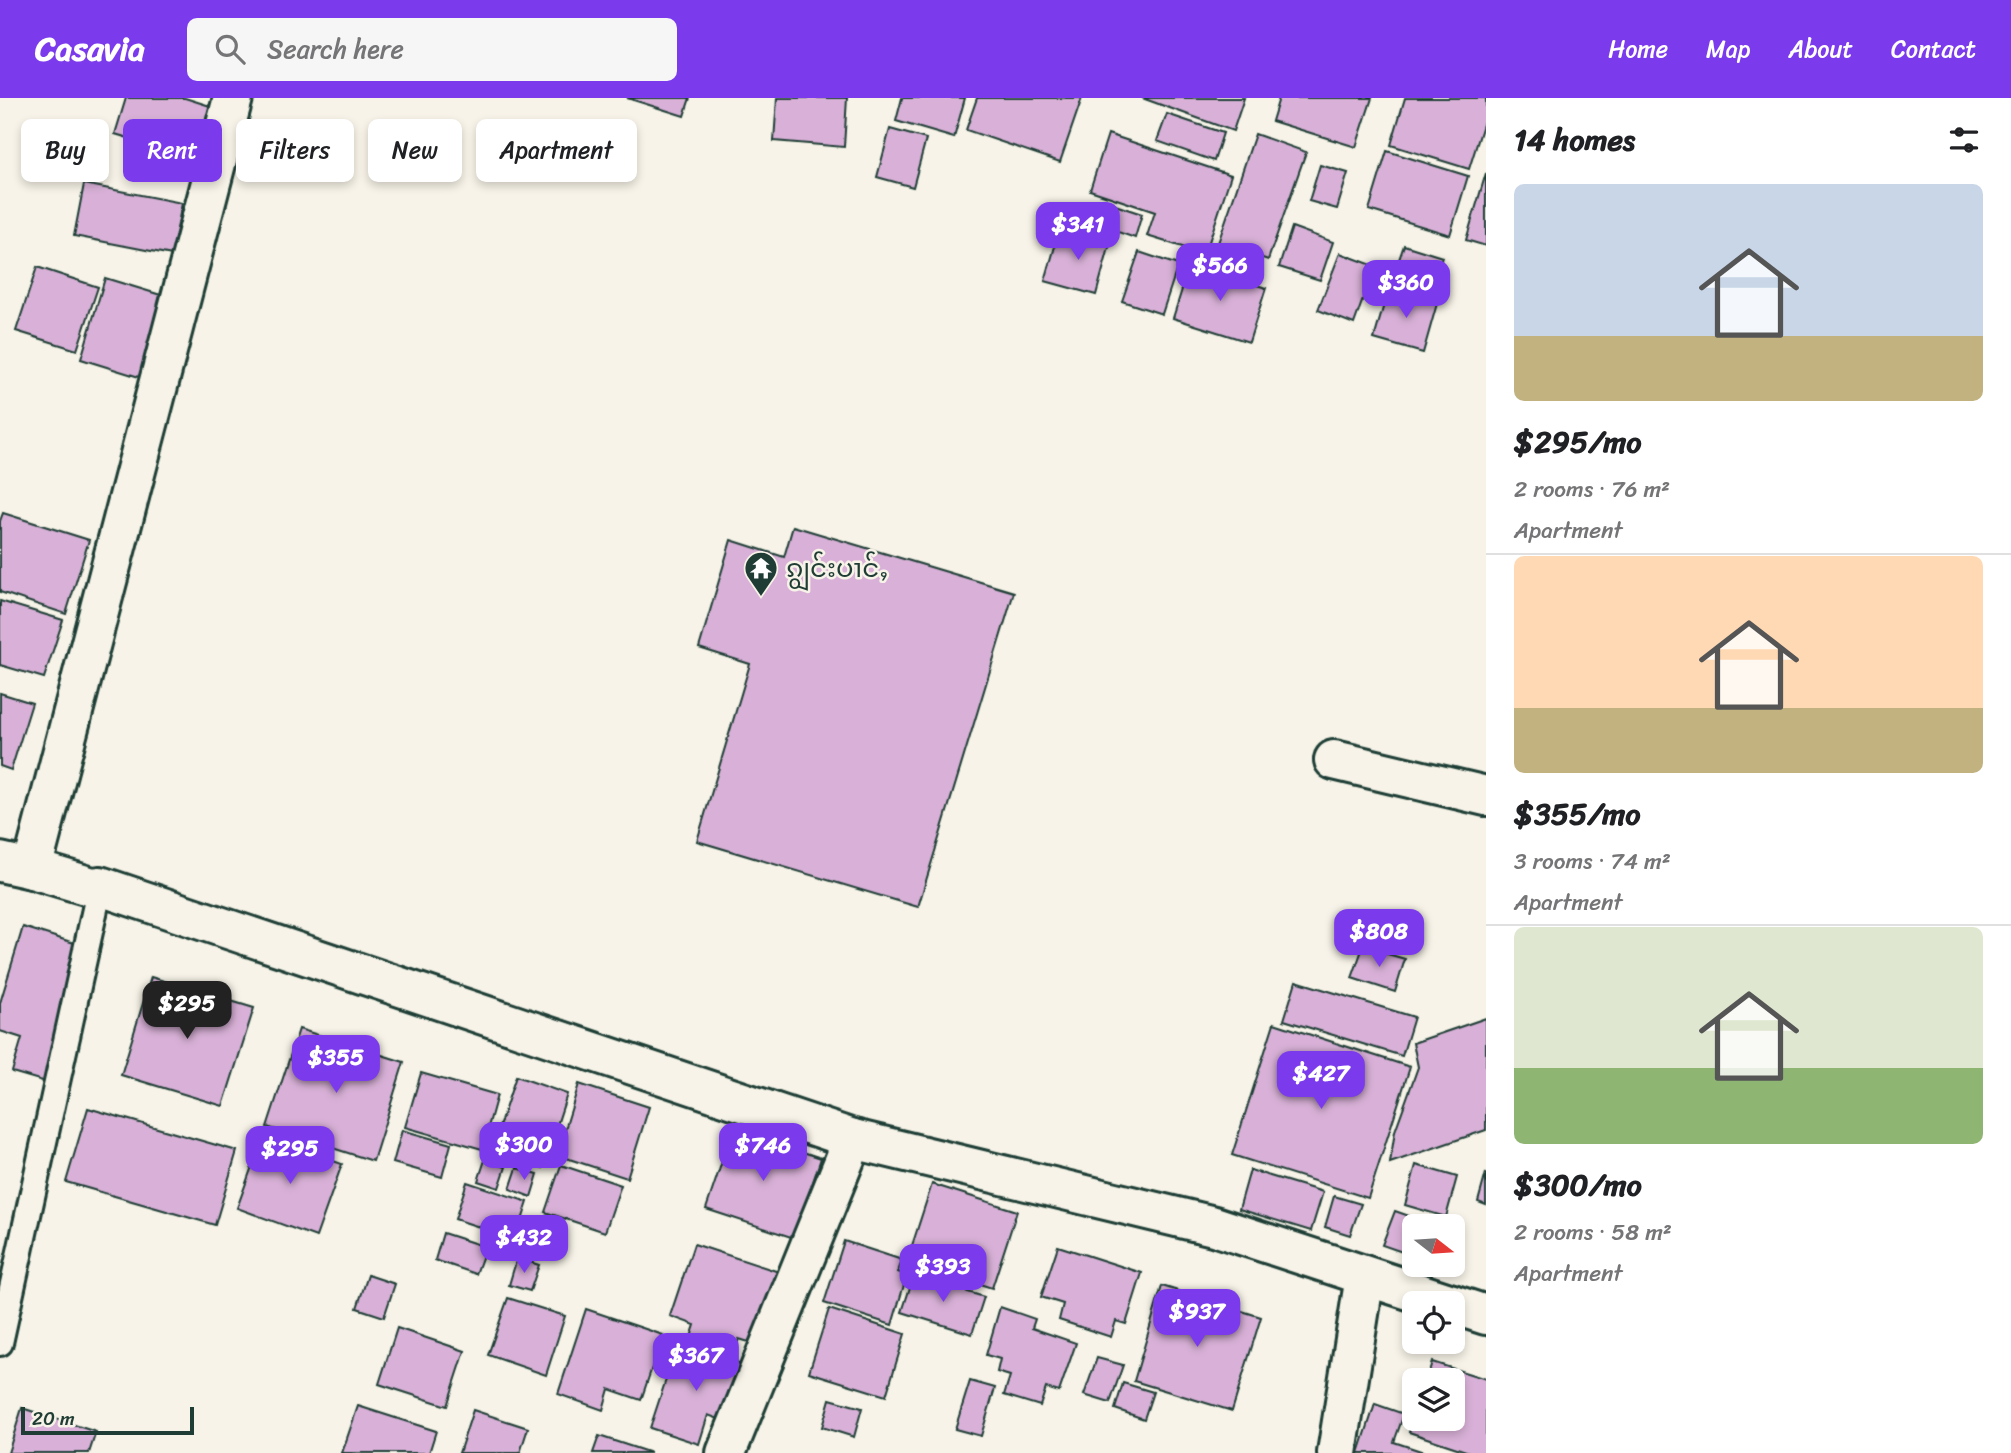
<!DOCTYPE html>
<meta charset="utf-8">
<style>
body{margin:0;font-family:Sriracha,"Noto Sans Myanmar",sans-serif;background:#f6f6f6;color:#202124;height:100vh;display:flex;flex-direction:column;font-size:26px;white-space:nowrap}
*{box-sizing:border-box;margin:0}
p{font-size:23px;color:#757577}
.icon{flex:none;width:38px;height:38px;fill:none;stroke:currentColor;stroke-width:2;stroke-linecap:round;stroke-linejoin:round}
.map{position:relative;flex:1;overflow:hidden}
.sheet{display:flex;flex-direction:column;background:#fff;width:525px}
.sheet>*{flex:none}
.guide{position:absolute;left:21px;top:21px;width:665px;height:63px;display:flex;gap:14px}
.needle{width:46px;rotate:107deg}
.controls{position:absolute;left:1402px;top:1116px;display:grid;gap:14px}
.controls a{display:grid;place-items:center;width:63px;height:63px;border-radius:10px;background:#fff;box-shadow:0 4px 10px #0003;font-size:35px}
.scale{position:absolute;left:21px;bottom:18px;width:173px;box-sizing:border-box;padding-left:7px;border:4px solid #1f3d34;border-top:0;font-size:19px;line-height:24px;white-space:nowrap;color:#1f3d34;-webkit-text-stroke:5px #f7f3e8;paint-order:stroke}
.price{position:absolute;translate:-50% -60px;padding:0 16px;border-radius:14px;background:#7c3aed;color:#fff;font-size:23px;line-height:46px;filter:drop-shadow(0 2px 4px #0008)}
.price::after{content:'';position:absolute;left:50%;top:42px;width:21px;height:16px;margin-left:-10px;background:inherit;clip-path:polygon(0 0,100% 0,50% 100%)}
.price.current{background:#222;color:#fff}
ul{padding:0;list-style:none}
li{display:grid;align-content:center;gap:14px;height:371px;padding:0 28px}
li+li{border-top:2px solid #e0e0e0}
li span{display:grid;place-items:center;height:217px;border-radius:10px;color:#555}
li>.icon{margin-inline-start:auto}
span .icon{width:126px;height:126px;fill:#fffc;stroke-width:1}
li b{font-size:30px}
h2{display:flex;justify-content:space-between;align-items:center;height:84px;padding:0 28px;font-size:30px}
.chip{padding:0 24px;border-radius:10px;background:#fff;box-shadow:0 4px 10px #0003;font-size:24px;line-height:63px}
.chip.current{background:#7c3aed;color:#fff}
header{display:flex;align-items:center;gap:42px;box-sizing:border-box;height:98px;padding:0 35px;background:#7c3aed;color:#fff}
header strong{font-size:33px}
nav{display:flex;gap:38px;margin-inline-start:auto;font-size:24px}
.search{width:490px;height:63px;background:#f6f6f6;display:flex;align-items:center;gap:18px;box-sizing:border-box;padding:0 24px;border-radius:10px;color:#757577;font-size:26px}
main{display:flex;flex:1;min-height:0}
.map>svg:first-child{display:block}
.building{fill:#d9b1d8;stroke:#1f3d34;stroke-width:2}
.lines{fill:none;stroke-linecap:round;stroke-linejoin:round}
.service-casing{stroke:#1f3d34;stroke-width:30}
.minor-casing{stroke:#1f3d34;stroke-width:44}
.tertiary-casing{stroke:#1f3d34;stroke-width:44}
.service{stroke:#f7f3e8;stroke-width:24}
.minor{stroke:#f7f3e8;stroke-width:38}
.tertiary{stroke:#f7f3e8;stroke-width:38}
.labels{text-anchor:middle;dominant-baseline:central;stroke-width:5;stroke-linejoin:round;paint-order:stroke}
.poi-label{font-size:26px;fill:#1f3d34;stroke:#f7f3e8;text-anchor:start}
</style>
<header>
<strong>Casavia</strong>
<div class="search"><svg class="icon" aria-label="search" viewBox="0 0 24 24"><circle cx="10" cy="10" r="6"/><path d="M15 15l6 6"/></svg>Search here</div>
<nav><a>Home</a><a>Map</a><a>About</a><a>Contact</a></nav>
</header>
<main>
<div class="map">
<svg width="1486" height="1355" viewBox="0 0 1486 1355">
<rect width="100%" height="100%" fill="#f7f3e8"/>
<filter id="ink" filterUnits="userSpaceOnUse"><feTurbulence type="fractalNoise" baseFrequency=".0143" numOctaves="2"/><feDisplacementMap in="SourceGraphic" scale="14" xChannelSelector="R" yChannelSelector="G"/><feConvolveMatrix kernelMatrix="1 2 1 2 8 2 1 2 1" color-interpolation-filters="sRGB"/></filter>
<g filter="url(#ink)">
<g class="building">
<path d="M 126,0 L 185,0 L 210,8 L 194,60 L 184,57 L 177,79 L 141,68 L 148,46 L 115,36 Z"/>
<path d="M 627,0 L 690,0 L 684,18 Z"/>
<path d="M 777,0 L 847,0 L 844,49 L 774,43 Z"/>
<path d="M 902,0 L 965,0 L 954,40 L 896,23 Z"/>
<path d="M 977,0 L 1082,0 L 1060,64 L 966,32 Z"/>
<path d="M 1142,0 L 1244,0 L 1233,33 Z"/>
<path d="M 1279,0 L 1372,0 L 1356,49 L 1272,23 Z"/>
<path d="M 1405,0 L 1486,0 L 1486,17 L 1469,71 L 1391,47 Z"/>
<path d="M 1167,16 L 1223,35 L 1214,63 L 1157,43 Z"/>
<path d="M 890,31 L 926,41 L 913,89 L 877,79 Z"/>
<path d="M 1108,36 L 1231,77 L 1205,156 L 1147,138 L 1155,114 L 1090,92 Z"/>
<path d="M 1255,36 L 1306,54 L 1268,162 L 1218,145 Z"/>
<path d="M 1387,53 L 1468,78 L 1450,137 L 1369,112 Z"/>
<path d="M 1320,67 L 1348,75 L 1337,111 L 1309,103 Z"/>
<path d="M 1486,75 L 1486,148 L 1466,142 Z"/>
<path d="M 84,86 L 182,105 L 172,157 L 74,138 Z"/>
<path d="M 1106,104 L 1142,116 L 1135,140 L 1098,127 Z"/>
<path d="M 1292,129 L 1333,144 L 1320,182 L 1279,169 Z"/>
<path d="M 1060,131 L 1110,146 L 1096,197 L 1045,183 Z"/>
<path d="M 1404,147 L 1442,159 L 1432,191 L 1393,179 Z"/>
<path d="M 1139,154 L 1178,167 L 1162,216 L 1122,203 Z"/>
<path d="M 1340,155 L 1375,168 L 1354,226 L 1318,212 Z"/>
<path d="M 1190,166 L 1266,190 L 1249,244 L 1173,220 Z"/>
<path d="M 37,169 L 98,189 L 77,252 L 16,233 Z"/>
<path d="M 105,180 L 164,198 L 139,279 L 81,261 Z"/>
<path d="M 1389,189 L 1438,202 L 1423,255 L 1374,241 Z"/>
<path d="M 3,415 L 89,442 L 66,516 L 0,494 L 0,423 Z"/>
<path d="M 793,428 L 1014,494 L 918,809 L 697,743 L 750,566 L 699,550 L 731,442 L 784,459 Z"/>
<path d="M 0,503 L 63,522 L 44,580 L 0,567 Z"/>
<path d="M 0,595 L 32,605 L 11,672 L 0,668 Z"/>
<path d="M 23,829 L 87,849 L 46,984 L 12,974 L 22,940 L 0,933 L 0,905 Z"/>
<path d="M 1363,849 L 1405,861 L 1395,894 L 1352,880 Z"/>
<path d="M 151,879 L 254,910 L 223,1008 L 121,977 Z"/>
<path d="M 1296,883 L 1414,919 L 1402,958 L 1284,922 Z"/>
<path d="M 1486,920 L 1486,1032 L 1390,1065 L 1395,1033 L 1418,969 L 1413,945 Z"/>
<path d="M 1274,925 L 1410,969 L 1368,1100 L 1232,1057 Z"/>
<path d="M 299,931 L 404,964 L 373,1063 L 267,1029 Z"/>
<path d="M 421,975 L 497,997 L 482,1051 L 405,1029 Z"/>
<path d="M 516,978 L 567,996 L 543,1070 L 491,1053 Z"/>
<path d="M 579,986 L 649,1009 L 627,1080 L 557,1057 Z"/>
<path d="M 88,1010 L 237,1053 L 215,1127 L 66,1084 Z"/>
<path d="M 733,1031 L 821,1060 L 794,1140 L 706,1111 Z"/>
<path d="M 402,1032 L 451,1046 L 442,1079 L 393,1065 Z"/>
<path d="M 263,1038 L 342,1066 L 316,1139 L 237,1110 Z"/>
<path d="M 485,1062 L 506,1069 L 499,1090 L 478,1083 Z"/>
<path d="M 561,1067 L 621,1087 L 605,1134 L 545,1114 Z"/>
<path d="M 1416,1067 L 1457,1079 L 1446,1119 L 1405,1107 Z"/>
<path d="M 517,1070 L 538,1076 L 531,1099 L 510,1091 Z"/>
<path d="M 1250,1072 L 1323,1094 L 1311,1133 L 1239,1111 Z"/>
<path d="M 1486,1075 L 1486,1107 L 1478,1104 Z"/>
<path d="M 467,1084 L 528,1104 L 516,1141 L 455,1121 Z"/>
<path d="M 932,1086 L 1017,1113 L 992,1190 L 907,1163 Z"/>
<path d="M 1334,1098 L 1361,1106 L 1350,1137 L 1325,1129 Z"/>
<path d="M 1395,1113 L 1432,1126 L 1431,1129 L 1414,1129 L 1414,1158 L 1382,1147 Z"/>
<path d="M 443,1135 L 486,1149 L 476,1176 L 435,1162 Z"/>
<path d="M 844,1143 L 902,1162 L 898,1174 L 907,1177 L 892,1227 L 824,1205 Z"/>
<path d="M 694,1146 L 782,1175 L 759,1247 L 739,1241 L 733,1256 L 690,1242 L 695,1227 L 670,1218 Z"/>
<path d="M 1058,1148 L 1142,1175 L 1126,1226 L 1116,1223 L 1111,1239 L 1059,1222 L 1063,1206 L 1041,1199 Z"/>
<path d="M 517,1160 L 539,1167 L 530,1193 L 509,1187 Z"/>
<path d="M 368,1177 L 395,1186 L 384,1219 L 357,1210 Z"/>
<path d="M 914,1177 L 984,1199 L 972,1236 L 902,1214 Z"/>
<path d="M 1162,1188 L 1261,1219 L 1232,1313 L 1134,1283 Z"/>
<path d="M 508,1200 L 565,1218 L 546,1277 L 488,1257 Z"/>
<path d="M 1000,1209 L 1035,1221 L 1032,1230 L 1076,1245 L 1059,1294 L 1046,1290 L 1040,1308 L 1004,1297 L 1010,1278 L 997,1274 L 1000,1261 L 986,1257 Z"/>
<path d="M 586,1211 L 663,1237 L 641,1302 L 609,1291 L 603,1312 L 558,1296 Z"/>
<path d="M 829,1211 L 905,1236 L 886,1298 L 809,1274 Z"/>
<path d="M 397,1230 L 465,1253 L 447,1308 L 379,1286 Z"/>
<path d="M 678,1245 L 745,1267 L 727,1324 L 708,1317 L 699,1346 L 650,1330 Z"/>
<path d="M 1097,1260 L 1123,1267 L 1110,1305 L 1084,1297 Z"/>
<path d="M 1432,1264 L 1486,1281 L 1486,1355 L 1472,1355 L 1409,1334 L 1414,1319 L 1414,1321 L 1452,1321 L 1452,1283 L 1426,1283 Z"/>
<path d="M 970,1283 L 995,1290 L 981,1338 L 955,1331 Z"/>
<path d="M 1123,1285 L 1153,1294 L 1144,1321 L 1115,1311 Z"/>
<path d="M 830,1301 L 862,1310 L 854,1339 L 822,1329 Z"/>
<path d="M 1375,1306 L 1404,1316 L 1394,1344 L 1427,1355 L 1359,1355 Z"/>
<path d="M 358,1308 L 436,1333 L 429,1355 L 342,1355 Z"/>
<path d="M 22,1310 L 96,1334 L 89,1355 L 8,1355 Z"/>
<path d="M 473,1312 L 528,1330 L 520,1355 L 459,1355 Z"/>
<path d="M 599,1338 L 651,1355 L 593,1355 Z"/>
</g>
<g class="lines">
<defs>
<path id="service" d="M 0,1245 L 100,788"/>
<g id="minor">
<path d="M 1334,662 L 1486,698"/>
<path d="M 32,771 L 233,0"/>
<path d="M 726,1355 L 853,1041"/>
<path d="M 1337,1355 L 1365,1178"/>
</g>
<g id="tertiary">
<path d="M 0,764 L 32,771 L 99,791 L 100,788 L 853,1041 L 1214,1128 L 1452,1206"/>
<path d="M 1452,1206 L 1486,1217"/>
</g>
</defs>
<use href="#service" class="service-casing"/>
<use href="#minor" class="minor-casing"/>
<use href="#tertiary" class="tertiary-casing"/>
<use href="#service" class="service"/>
<use href="#minor" class="minor"/>
<use href="#tertiary" class="tertiary"/>
</g>
</g>
<defs>
<symbol id="temple-pin" viewBox="-11 -11 22 30"><path d="M0 17L-7.5 6A9.5 9.5 0 1 1 7.5 6Z" fill="#1f3d34" stroke="#f7f3e8"/><path d="M0-6L5-2H3V0L6.5 2.5H4V6H1.5V3h-3V6H-4V2.5H-6.5L-3 0V-2H-5Z" fill="#fff"/></symbol>
</defs>
<g fill-rule="evenodd">
<use href="#temple-pin" x="742" y="451" width="38" height="52"/>
</g>
<g class="labels">
<g class="poi-label">
<text x="786" y="470">ၵျွင်းပၢင်ႇ</text>
</g>
</g>
</svg>
<div class="controls">
<a><svg class="needle" viewBox="-14 -14 28 28"><path d="M0-13l5 13h-10z" fill="#e53935"/><path d="M0 13l5-13h-10z" fill="#757577"/></svg></a>
<a><svg class="icon" aria-label="locate" viewBox="0 0 24 24"><circle cx="12" cy="12" r="6"/><path d="M12 2v4M12 18v4M2 12h4M18 12h4"/></svg></a>
<a><svg class="icon" aria-label="layers" viewBox="0 0 24 24"><path d="M12 4l9 5-9 5-9-5zM3 14l9 5 9-5"/></svg></a>
</div>
<div class="scale">20 m</div>
<b class="price" style="left:1078px;top:164px">$341</b>
<b class="price" style="left:1220px;top:205px">$566</b>
<b class="price" style="left:1406px;top:222px">$360</b>
<b class="price" style="left:1379px;top:871px">$808</b>
<b class="price current" style="left:187px;top:943px">$295</b>
<b class="price" style="left:336px;top:997px">$355</b>
<b class="price" style="left:1321px;top:1013px">$427</b>
<b class="price" style="left:524px;top:1084px">$300</b>
<b class="price" style="left:763px;top:1085px">$746</b>
<b class="price" style="left:290px;top:1088px">$295</b>
<b class="price" style="left:524px;top:1177px">$432</b>
<b class="price" style="left:943px;top:1206px">$393</b>
<b class="price" style="left:1197px;top:1251px">$937</b>
<b class="price" style="left:696px;top:1295px">$367</b>
<div class="guide">
<a class="chip">Buy</a>
<a class="chip current">Rent</a>
<a class="chip">Filters</a>
<a class="chip">New</a>
<a class="chip">Apartment</a>
</div>
</div>
<section class="sheet">
<h2>14 homes<svg class="icon" aria-label="filters" viewBox="0 0 24 24"><path d="M4 7h16M4 17h16"/><circle cx="9" cy="7" r="2"/><circle cx="15" cy="17" r="2"/></svg></h2>
<ul>
<li><span style="background:linear-gradient(#c9d6e8 70%,#c2b280 0)"><svg class="icon" aria-label="home" viewBox="0 0 24 24"><path d="M3 11l9-7 9 7M6 9v11h12V9"/></svg></span><div><b>$295/mo</b><p>2 rooms · 76 m²</p><p>Apartment</p></div></li>
<li><span style="background:linear-gradient(#ffd9b3 70%,#c2b280 0)"><svg class="icon" aria-label="home" viewBox="0 0 24 24"><path d="M3 11l9-7 9 7M6 9v11h12V9"/></svg></span><div><b>$355/mo</b><p>3 rooms · 74 m²</p><p>Apartment</p></div></li>
<li><span style="background:linear-gradient(#dfe7d0 65%,#8fb573 0)"><svg class="icon" aria-label="home" viewBox="0 0 24 24"><path d="M3 11l9-7 9 7M6 9v11h12V9"/></svg></span><div><b>$300/mo</b><p>2 rooms · 58 m²</p><p>Apartment</p></div></li>
</ul>
</section>
</main>
